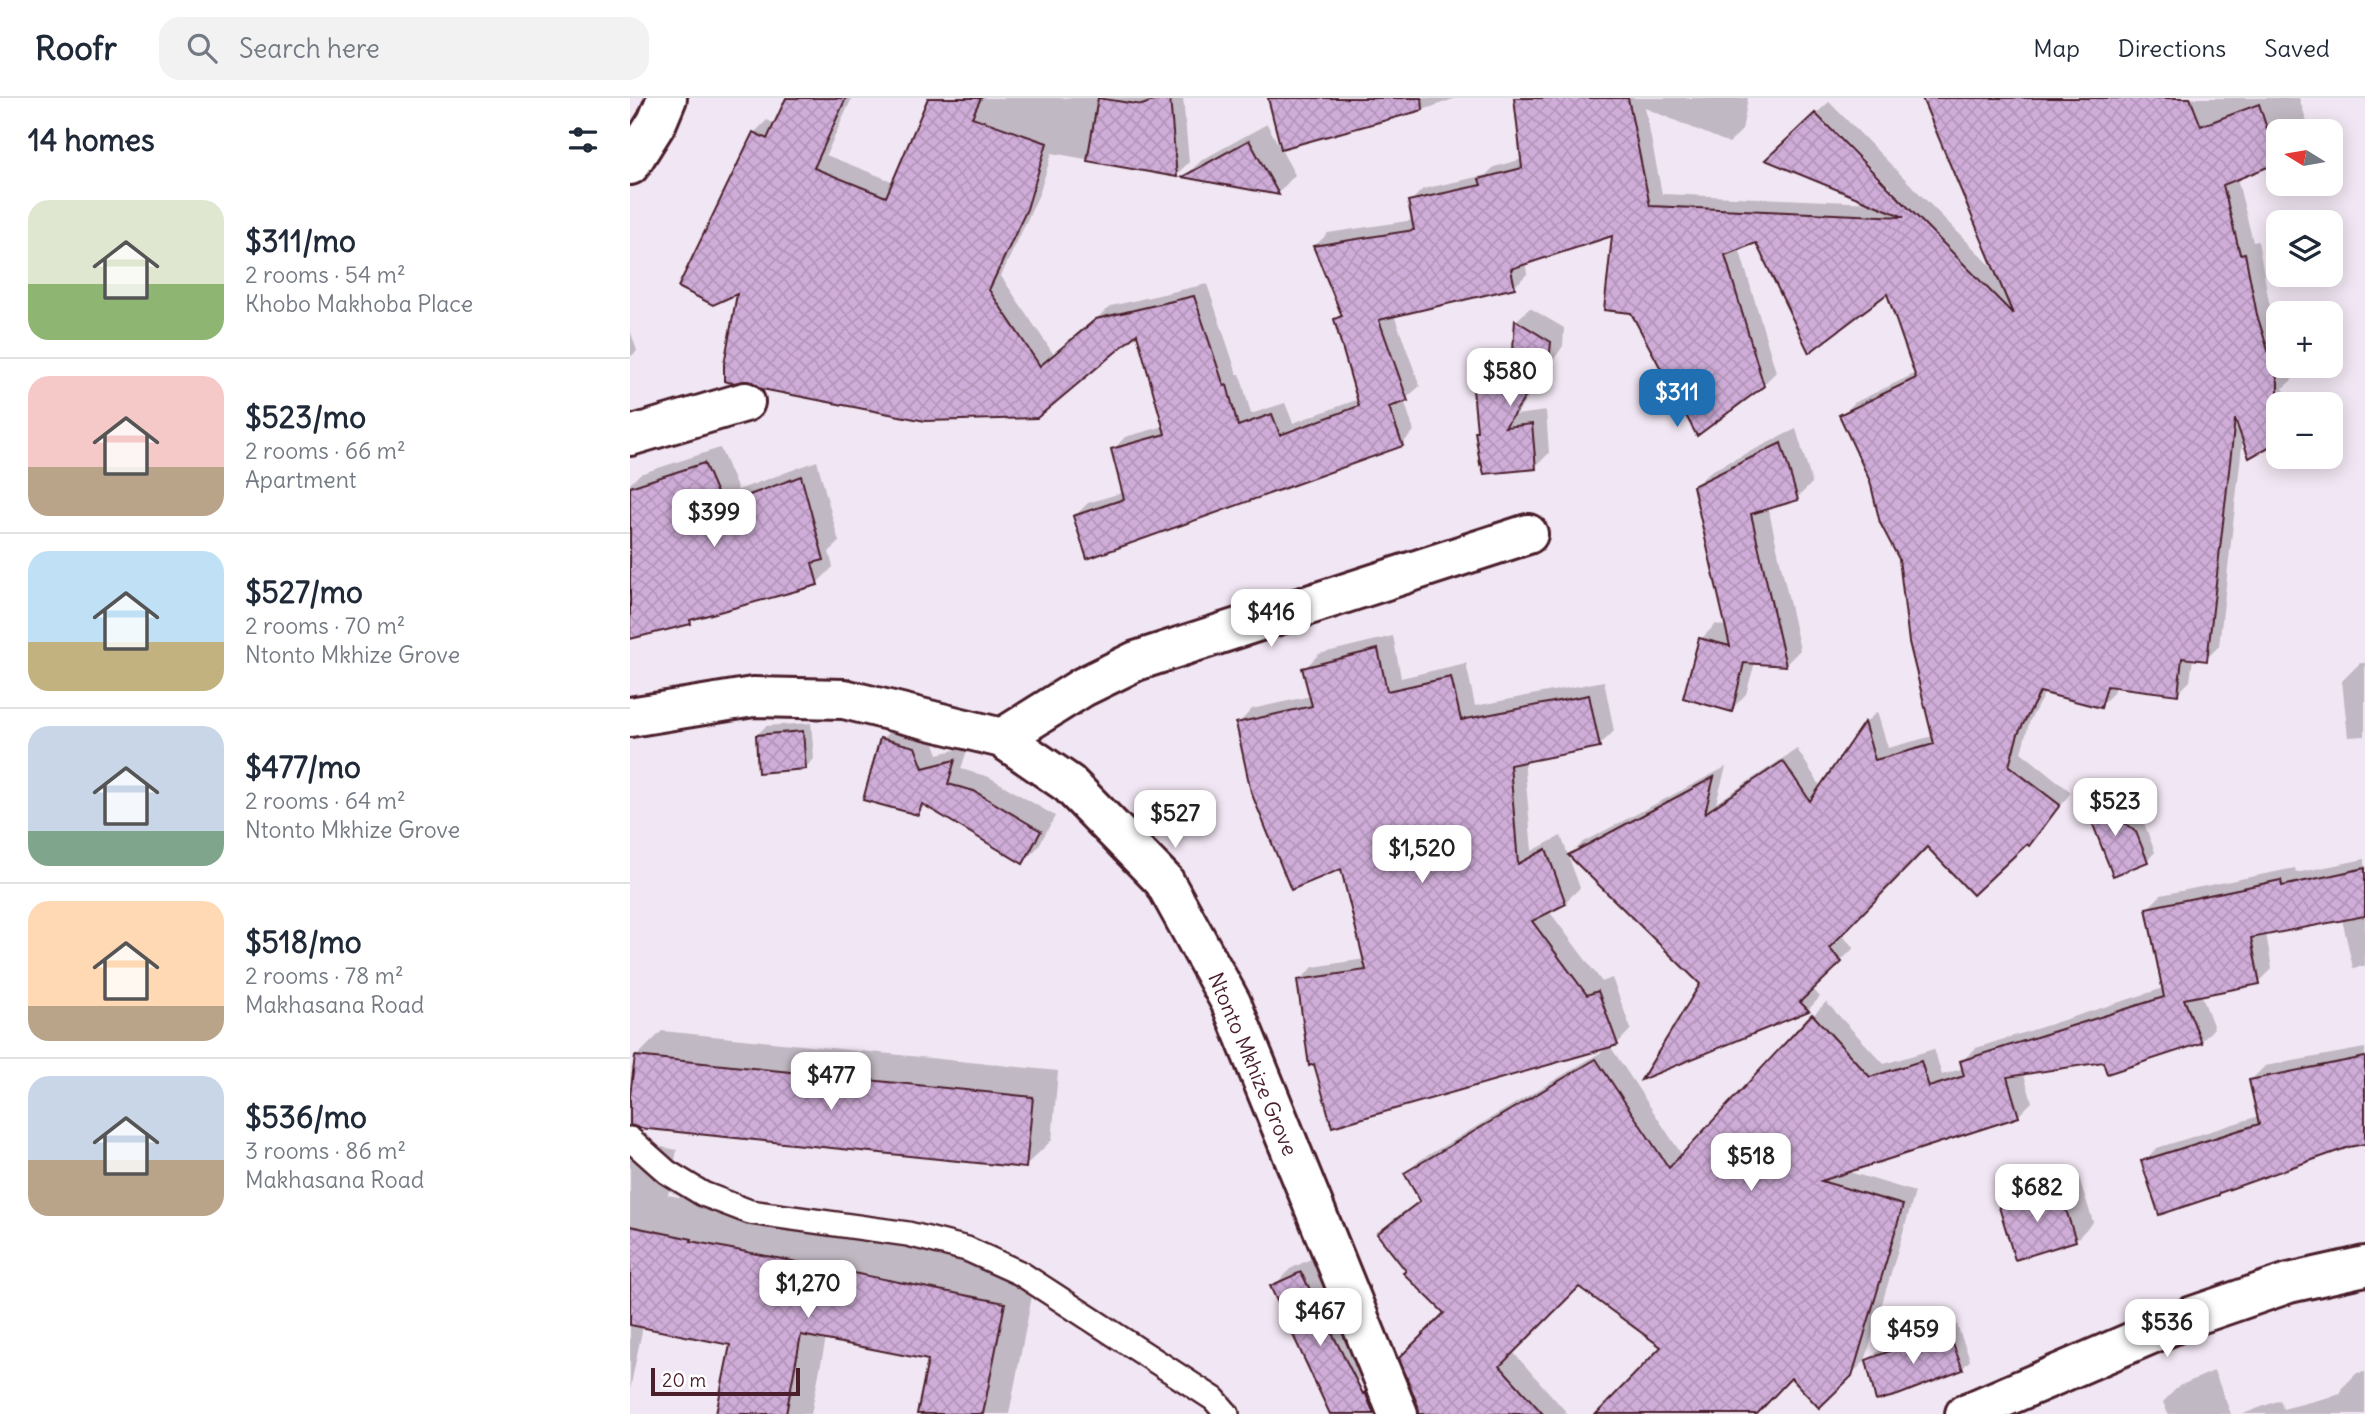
<!DOCTYPE html>
<meta charset="utf-8">
<style>
body{margin:0;font-family:Delius,sans-serif;background:#f2f2f3;color:#1f2937;height:100vh;display:flex;flex-direction:column;font-size:26px;white-space:nowrap}
*{box-sizing:border-box;margin:0}
p{font-size:23px;color:#747a83}
.icon{flex:none;width:38px;height:38px;fill:none;stroke:currentColor;stroke-width:2;stroke-linecap:round;stroke-linejoin:round}
.map{position:relative;flex:1;overflow:hidden}
.drawer{display:flex;flex-direction:column;background:#fff;width:630px}
.drawer>*{flex:none}
.needle{width:46px;rotate:281deg}
.fabs{position:absolute;left:1636px;top:21px;display:grid;gap:14px}
.fabs a{display:grid;place-items:center;width:77px;height:77px;border-radius:14px;background:#fff;box-shadow:0 4px 18px #0003;font-size:35px}
.scale{position:absolute;left:21px;bottom:18px;width:149px;box-sizing:border-box;padding-left:7px;border:4px solid #4a1f2b;border-top:0;font-size:19px;line-height:24px;white-space:nowrap;color:#4a1f2b;-webkit-text-stroke:5px #fff;paint-order:stroke}
.price{position:absolute;translate:-50% -60px;padding:0 16px;border-radius:14px;background:#fff;color:#222;font-size:23px;line-height:46px;filter:drop-shadow(0 2px 4px #0008)}
.price::after{content:'';position:absolute;left:50%;top:42px;width:21px;height:16px;margin-left:-10px;background:inherit;clip-path:polygon(0 0,100% 0,50% 100%)}
.price.active{background:#1f6fb2;color:#fff}
ul{padding:0;list-style:none}
li{display:flex;align-items:center;gap:21px;height:175px;padding:0 28px}
li+li{border-top:2px solid #e0e1e3}
li span{display:grid;place-items:center;flex:none;width:196px;height:140px;border-radius:21px;color:#555}
li>.icon{margin-inline-start:auto}
span .icon{width:84px;height:84px;fill:#fffc;stroke-width:1}
li b{font-size:30px}
h2{display:flex;justify-content:space-between;align-items:center;height:84px;padding:0 28px;font-size:30px}
header{display:flex;align-items:center;gap:42px;box-sizing:border-box;height:98px;padding:0 35px;background:#fff;border-bottom:2px solid #e0e1e3}
header strong{font-size:33px}
nav{display:flex;gap:38px;margin-inline-start:auto;font-size:24px}
.search{width:490px;height:63px;background:#f2f2f3;display:flex;align-items:center;gap:18px;box-sizing:border-box;padding:0 24px;border-radius:21px;color:#747a83;font-size:26px}
main{display:flex;flex:1;min-height:0}
.map>svg:first-child{display:block}
.shadow{fill:#0003}
.building{fill:url(#building-cross-hatch);stroke:#4a1f2b;stroke-width:2}
.lines{fill:none;stroke-linecap:round;stroke-linejoin:round}
.lane-casing{stroke:#4a1f2b;stroke-width:28}
.street-casing{stroke:#4a1f2b;stroke-width:44}
.lane{stroke:#fff;stroke-width:23}
.street{stroke:#fff;stroke-width:38}
.labels{text-anchor:middle;dominant-baseline:central;stroke-width:5;stroke-linejoin:round;paint-order:stroke}
.street-label{font-size:21px;fill:#4a1f2b;stroke:#fff}
</style>
<header>
<strong>Roofr</strong>
<div class="search"><svg class="icon" aria-label="search" viewBox="0 0 24 24"><circle cx="10" cy="10" r="6"/><path d="M15 15l6 6"/></svg>Search here</div>
<nav><a>Map</a><a>Directions</a><a>Saved</a></nav>
</header>
<main>
<section class="drawer">
<h2>14 homes<svg class="icon" aria-label="filters" viewBox="0 0 24 24"><path d="M4 7h16M4 17h16"/><circle cx="9" cy="7" r="2"/><circle cx="15" cy="17" r="2"/></svg></h2>
<ul>
<li><span style="background:linear-gradient(#dfe7d0 60%,#8fb573 0)"><svg class="icon" aria-label="home" viewBox="0 0 24 24"><path d="M3 11l9-7 9 7M6 9v11h12V9"/></svg></span><div><b>$311/mo</b><p>2 rooms · 54 m²</p><p>Khobo Makhoba Place</p></div></li>
<li><span style="background:linear-gradient(#f6c9c9 65%,#b9a48a 0)"><svg class="icon" aria-label="home" viewBox="0 0 24 24"><path d="M3 11l9-7 9 7M6 9v11h12V9"/></svg></span><div><b>$523/mo</b><p>2 rooms · 66 m²</p><p>Apartment</p></div></li>
<li><span style="background:linear-gradient(#bfe0f5 65%,#c2b280 0)"><svg class="icon" aria-label="home" viewBox="0 0 24 24"><path d="M3 11l9-7 9 7M6 9v11h12V9"/></svg></span><div><b>$527/mo</b><p>2 rooms · 70 m²</p><p>Ntonto Mkhize Grove</p></div></li>
<li><span style="background:linear-gradient(#c9d6e8 75%,#7fa58c 0)"><svg class="icon" aria-label="home" viewBox="0 0 24 24"><path d="M3 11l9-7 9 7M6 9v11h12V9"/></svg></span><div><b>$477/mo</b><p>2 rooms · 64 m²</p><p>Ntonto Mkhize Grove</p></div></li>
<li><span style="background:linear-gradient(#ffd9b3 75%,#b9a48a 0)"><svg class="icon" aria-label="home" viewBox="0 0 24 24"><path d="M3 11l9-7 9 7M6 9v11h12V9"/></svg></span><div><b>$518/mo</b><p>2 rooms · 78 m²</p><p>Makhasana Road</p></div></li>
<li><span style="background:linear-gradient(#c9d6e8 60%,#b9a48a 0)"><svg class="icon" aria-label="home" viewBox="0 0 24 24"><path d="M3 11l9-7 9 7M6 9v11h12V9"/></svg></span><div><b>$536/mo</b><p>3 rooms · 86 m²</p><p>Makhasana Road</p></div></li>
</ul>
</section>
<div class="map">
<svg width="1735" height="1316" viewBox="0 0 1735 1316">
<defs>
<pattern id="building-cross-hatch" width="8" height="8" patternUnits="userSpaceOnUse" patternTransform="scale(1.75)"><rect width="8" height="8" fill="#cfadd8"/><path d="M0 0l8 8M0 8l8-8" fill="none" stroke="#b394ba"/></pattern>
</defs>
<rect width="100%" height="100%" fill="#f1e6f3"/>
<filter id="ink" filterUnits="userSpaceOnUse"><feTurbulence type="fractalNoise" baseFrequency=".0143" numOctaves="2"/><feDisplacementMap in="SourceGraphic" scale="14" xChannelSelector="R" yChannelSelector="G"/><feConvolveMatrix kernelMatrix="1 2 1 2 8 2 1 2 1" color-interpolation-filters="sRGB"/></filter>
<g filter="url(#ink)">
<g class="shadow">
<path d="M 158,0 L 222,0 L 196,57 L 264,84 L 300,0 L 553,0 L 559,64 L 546,77 L 422,55 L 409,96 L 371,178 L 424,257 L 481,208 L 577,186 L 607,276 L 610,276 L 621,316 L 655,305 L 663,325 L 729,301 L 706,221 L 712,214 L 685,148 L 698,135 L 784,122 L 780,104 L 793,91 L 856,77 L 864,69 L 893,61 L 885,0 L 1118,0 L 1112,32 L 1099,45 L 1015,10 L 1032,96 L 1243,105 L 1268,97 L 1187,15 L 1199,4 L 1367,174 L 1303,0 L 1669,0 L 1680,33 L 1648,33 L 1648,63 L 1607,80 L 1623,144 L 1628,143 L 1639,204 L 1648,233 L 1648,268 L 1660,268 L 1664,280 L 1653,290 L 1662,306 L 1648,306 L 1648,342 L 1620,358 L 1613,339 L 1589,548 L 1576,561 L 1563,560 L 1560,583 L 1547,596 L 1485,588 L 1483,595 L 1470,608 L 1415,594 L 1400,622 L 1391,654 L 1441,694 L 1412,733 L 1399,746 L 1297,746 L 1211,836 L 1224,850 L 1182,890 L 1190,899 L 1178,912 L 1015,978 L 1072,886 L 941,757 L 953,744 L 1096,669 L 1086,705 L 1167,651 L 1191,689 L 1235,625 L 1247,614 L 1258,650 L 1303,638 L 1270,460 L 1242,383 L 1211,318 L 1224,305 L 1286,275 L 1258,193 L 1127,143 L 1109,150 L 1146,274 L 1133,287 L 984,135 L 895,164 L 897,176 L 884,189 L 764,217 L 790,288 L 774,302 L 784,333 L 772,346 L 445,418 L 458,405 L 494,394 L 483,352 L 495,339 L 535,328 L 508,233 L 406,318 L 110,193 L 124,35 L 137,22 L 145,26 Z"/>
<path d="M 640,0 L 826,0 L 782,16 L 781,14 Z"/>
<path d="M 637,26 L 665,77 L 648,95 L 555,78 L 572,62 Z"/>
<path d="M 900,210 L 934,230 L 933,248 L 886,317 L 916,313 L 919,355 L 905,369 L 849,332 L 845,291 L 859,277 L 883,272 L 886,223 Z"/>
<path d="M 0,232 L 7,253 L 0,259 Z"/>
<path d="M 1166,331 L 1182,385 L 1167,400 L 1138,409 L 1170,552 L 1155,567 L 1125,564 L 1116,596 L 1101,612 L 1071,541 L 1086,526 L 1097,529 L 1065,388 L 1081,373 Z"/>
<path d="M 90,350 L 108,392 L 187,363 L 209,444 L 199,454 L 203,469 L 187,485 L 65,519 L 60,524 L 0,539 L 0,386 L 10,376 Z"/>
<path d="M 763,538 L 771,580 L 836,565 L 845,608 L 974,583 L 984,633 L 969,648 L 894,662 L 902,753 L 931,738 L 950,790 L 935,804 L 919,813 L 972,884 L 982,880 L 1001,931 L 987,946 L 980,948 L 1052,1057 L 1196,904 L 1254,966 L 1304,951 L 1312,977 L 1334,970 L 1332,963 L 1346,950 L 1534,890 L 1518,810 L 1531,797 L 1665,770 L 1666,775 L 1735,761 L 1735,868 L 1723,870 L 1712,821 L 1636,835 L 1642,871 L 1629,884 L 1571,896 L 1584,930 L 1571,944 L 1474,962 L 1393,974 L 1402,1004 L 1388,1018 L 1216,1073 L 1285,1094 L 1235,1263 L 1189,1307 L 1162,1278 L 1126,1316 L 969,1316 L 1033,1248 L 948,1187 L 882,1253 L 938,1316 L 791,1316 L 817,1215 L 777,1173 L 749,1136 L 762,1122 L 791,1101 L 776,1076 L 790,1062 L 980,949 L 669,883 L 683,869 L 735,861 L 712,768 L 608,626 L 622,611 L 681,598 L 674,571 L 689,556 Z"/>
<path d="M 1730,565 L 1735,565 L 1735,638 L 1718,639 L 1712,583 Z"/>
<path d="M 181,625 L 184,661 L 176,669 L 127,637 L 136,628 Z"/>
<path d="M 267,626 L 300,635 L 308,656 L 338,649 L 331,671 L 359,679 L 425,718 L 408,749 L 393,764 L 296,707 L 288,715 L 252,641 Z"/>
<path d="M 1458,680 L 1514,725 L 1525,754 L 1517,763 L 1484,776 L 1450,688 Z"/>
<path d="M 32,933 L 428,973 L 422,1042 L 395,1068 L 0,1026 L 6,959 Z"/>
<path d="M 1735,950 L 1735,1044 L 1719,1048 L 1592,1093 L 1588,1096 L 1513,1064 L 1527,1050 L 1629,1018 L 1621,982 L 1635,968 Z"/>
<path d="M 0,1043 L 47,1052 L 38,1097 L 94,1108 L 93,1110 L 407,1172 L 379,1316 L 289,1316 L 300,1260 L 196,1240 L 181,1316 L 88,1316 L 102,1245 L 13,1228 L 0,1291 Z"/>
<path d="M 1447,1073 L 1463,1124 L 1446,1142 L 1371,1110 L 1388,1092 Z"/>
<path d="M 689,1157 L 744,1265 L 726,1283 L 643,1189 L 660,1171 Z"/>
<path d="M 1326,1224 L 1340,1262 L 1332,1271 L 1238,1263 L 1247,1254 Z"/>
<path d="M 1584,1273 L 1601,1316 L 1538,1316 L 1533,1304 L 1549,1288 Z"/>
<path d="M 1735,1274 L 1735,1316 L 1613,1316 L 1650,1302 L 1653,1311 L 1711,1296 L 1711,1291 L 1727,1275 Z"/>
<path d="M 749,1283 L 765,1316 L 716,1316 Z"/>
</g>
<g class="building">
<path d="M 156,0 L 216,0 L 184,70 L 256,99 L 298,0 L 351,0 L 342,19 L 417,45 L 397,111 L 359,192 L 410,268 L 466,221 L 564,198 L 594,288 L 597,287 L 608,328 L 642,316 L 650,337 L 729,308 L 704,221 L 712,218 L 683,148 L 784,132 L 778,103 L 851,87 L 849,81 L 892,70 L 884,0 L 998,0 L 1020,108 L 1274,119 L 1135,62 L 1185,15 L 1383,216 L 1292,0 L 1560,0 L 1571,28 L 1629,6 L 1648,65 L 1593,87 L 1610,156 L 1615,155 L 1627,217 L 1648,284 L 1648,344 L 1619,360 L 1605,321 L 1577,563 L 1552,560 L 1548,597 L 1477,588 L 1471,610 L 1410,594 L 1388,636 L 1379,668 L 1430,707 L 1399,748 L 1397,746 L 1343,797 L 1297,749 L 1199,850 L 1212,864 L 1170,904 L 1179,913 L 1011,982 L 1070,886 L 938,757 L 1084,679 L 1075,715 L 1153,663 L 1180,703 L 1234,624 L 1245,662 L 1304,646 L 1279,544 L 1269,461 L 1250,425 L 1240,383 L 1209,317 L 1286,280 L 1257,196 L 1179,255 L 1126,145 L 1095,157 L 1134,288 L 1067,338 L 1001,215 L 974,212 L 982,138 L 881,171 L 885,190 L 749,222 L 778,303 L 759,309 L 773,348 L 457,461 L 443,418 L 494,401 L 481,351 L 535,336 L 507,236 L 407,320 L 295,323 L 132,291 L 119,283 L 102,285 L 94,283 L 94,266 L 107,196 L 83,207 L 48,189 L 123,34 L 137,41 Z"/>
<path d="M 468,0 L 512,7 L 531,0 L 540,0 L 547,79 L 457,63 Z"/>
<path d="M 638,0 L 792,0 L 793,12 L 651,51 Z"/>
<path d="M 619,42 L 649,97 L 552,79 Z"/>
<path d="M 885,222 L 921,244 L 919,264 L 875,329 L 902,326 L 906,371 L 854,376 L 851,364 L 850,366 L 845,333 L 847,333 L 843,291 L 881,283 Z"/>
<path d="M 1151,345 L 1168,402 L 1121,416 L 1156,568 L 1114,565 L 1102,614 L 1053,600 L 1069,540 L 1100,548 L 1063,388 Z"/>
<path d="M 74,365 L 92,407 L 171,378 L 194,462 L 182,465 L 188,487 L 60,522 L 61,526 L 0,541 L 0,389 Z"/>
<path d="M 748,551 L 757,593 L 821,579 L 831,622 L 959,597 L 970,649 L 880,667 L 888,766 L 916,751 L 936,806 L 902,823 L 957,897 L 968,893 L 988,947 L 702,1029 L 684,966 L 679,968 L 667,882 L 736,872 L 711,771 L 661,792 L 621,694 L 606,625 L 682,608 L 672,570 Z"/>
<path d="M 173,633 L 176,671 L 128,675 L 126,637 Z"/>
<path d="M 250,640 L 285,649 L 293,670 L 325,662 L 318,686 L 344,693 L 411,733 L 393,766 L 292,706 L 288,717 L 233,702 Z"/>
<path d="M 1448,688 L 1506,734 L 1518,764 L 1483,778 Z"/>
<path d="M 1735,770 L 1735,818 L 1621,840 L 1630,886 L 1554,901 L 1572,945 L 1477,976 L 1473,964 L 1377,979 L 1389,1019 L 1191,1083 L 1273,1107 L 1222,1278 L 1189,1310 L 1161,1280 L 1127,1316 L 966,1316 L 1031,1249 L 949,1189 L 870,1268 L 913,1316 L 789,1316 L 788,1308 L 769,1260 L 814,1215 L 773,1175 L 776,1173 L 747,1136 L 790,1103 L 774,1075 L 966,961 L 1039,1070 L 1182,916 L 1240,979 L 1291,963 L 1299,989 L 1334,978 L 1330,963 L 1534,899 L 1516,810 L 1651,782 L 1652,788 Z"/>
<path d="M 5,958 L 403,999 L 396,1070 L 9,1030 L 0,1027 L 0,998 Z"/>
<path d="M 1735,959 L 1735,1046 L 1719,1049 L 1589,1095 L 1589,1097 L 1529,1117 L 1511,1063 L 1629,1026 L 1619,982 Z"/>
<path d="M 1429,1090 L 1446,1143 L 1385,1162 L 1369,1109 Z"/>
<path d="M 0,1128 L 62,1141 L 61,1143 L 375,1205 L 353,1316 L 287,1316 L 298,1262 L 171,1237 L 156,1316 L 86,1316 L 100,1247 L 0,1227 Z"/>
<path d="M 671,1174 L 733,1296 L 735,1294 L 744,1316 L 700,1316 L 640,1188 Z"/>
<path d="M 1317,1231 L 1333,1272 L 1268,1297 L 1246,1303 L 1236,1262 Z"/>
</g>
<g class="lines">
<defs>
<path id="lane" d="M 0,1041 L 37,1074 L 73,1096 L 120,1114 L 278,1136 L 337,1151 L 390,1175 L 584,1301 L 597,1316"/>
<g id="street">
<path d="M 0,67 L 27,24 L 37,0"/>
<path d="M 0,338 L 115,304"/>
<path d="M 0,619 L 123,599 L 214,601 L 372,640 L 439,686 L 534,783 L 601,905 L 768,1316"/>
<path d="M 372,640 L 453,589 L 506,563 L 898,436"/>
<path d="M 1335,1316 L 1563,1218 L 1659,1185 L 1735,1168"/>
</g>
</defs>
<use href="#lane" class="lane-casing"/>
<use href="#street" class="street-casing"/>
<use href="#lane" class="lane"/>
<use href="#street" class="street"/>
</g>
</g>
<g class="labels">
<g class="street-label">
<text transform="translate(623 966) rotate(67)">Ntonto Mkhize Grove</text>
</g>
</g>
</svg>
<div class="fabs">
<a><svg class="needle" viewBox="-14 -14 28 28"><path d="M0-13l5 13h-10z" fill="#e53935"/><path d="M0 13l5-13h-10z" fill="#747a83"/></svg></a>
<a><svg class="icon" aria-label="layers" viewBox="0 0 24 24"><path d="M12 4l9 5-9 5-9-5zM3 14l9 5 9-5"/></svg></a>
<a>+</a>
<a>−</a>
</div>
<div class="scale">20 m</div>
<b class="price" style="left:880px;top:310px">$580</b>
<b class="price active" style="left:1047px;top:331px">$311</b>
<b class="price" style="left:84px;top:451px">$399</b>
<b class="price" style="left:641px;top:551px">$416</b>
<b class="price" style="left:1485px;top:740px">$523</b>
<b class="price" style="left:545px;top:752px">$527</b>
<b class="price" style="left:792px;top:787px">$1,520</b>
<b class="price" style="left:201px;top:1014px">$477</b>
<b class="price" style="left:1121px;top:1095px">$518</b>
<b class="price" style="left:1407px;top:1126px">$682</b>
<b class="price" style="left:178px;top:1222px">$1,270</b>
<b class="price" style="left:690px;top:1250px">$467</b>
<b class="price" style="left:1537px;top:1261px">$536</b>
<b class="price" style="left:1283px;top:1268px">$459</b>
</div>
</main>
